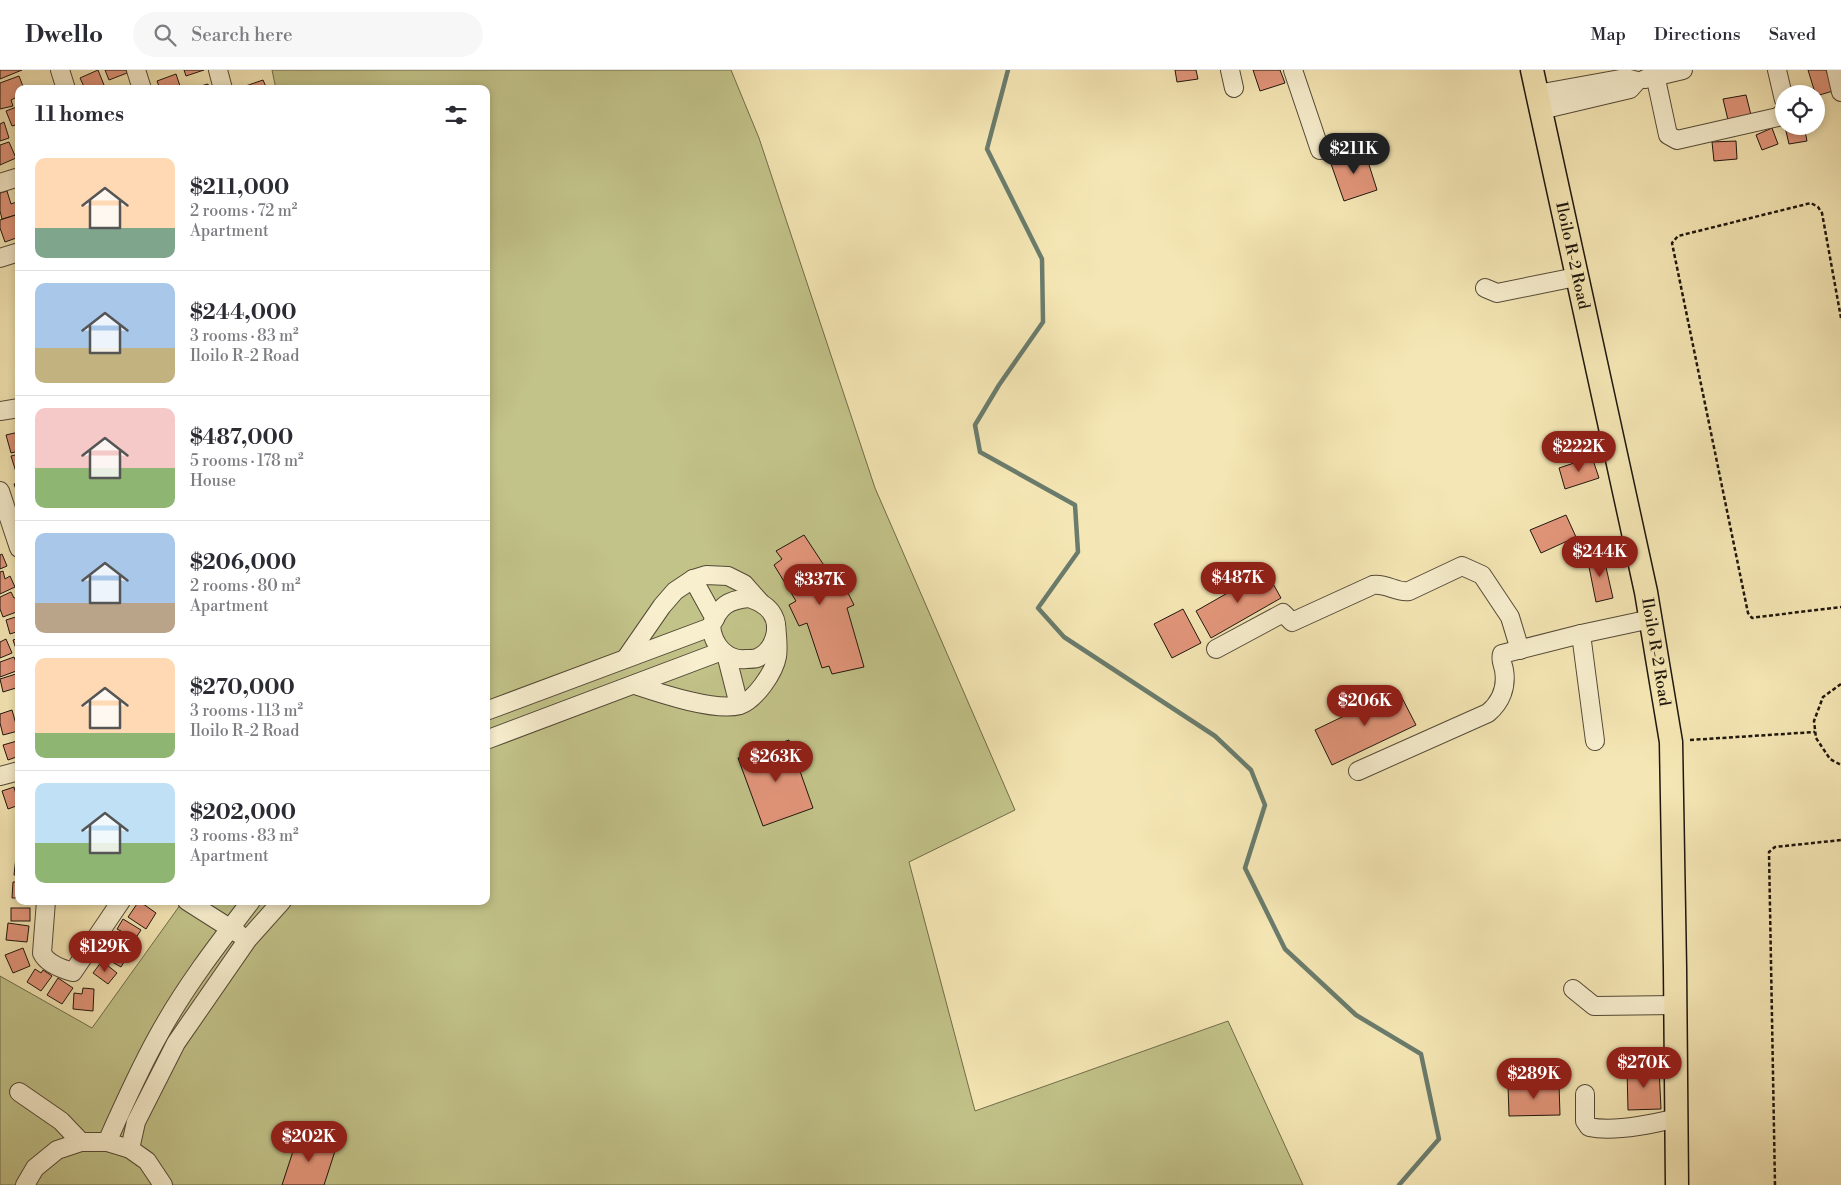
<!DOCTYPE html>
<meta charset="utf-8">
<style>
body{margin:0;font-family:"Libre Bodoni",serif;background:#f7f7f7;color:#2b2b33;height:100vh;display:flex;flex-direction:column;font-size:19px;white-space:nowrap}
*{box-sizing:border-box;margin:0}
p{font-size:16px;color:#7c7c81}
.icon{flex:none;width:28px;height:28px;fill:none;stroke:currentColor;stroke-width:2;stroke-linecap:round;stroke-linejoin:round}
.map{position:relative;flex:1;overflow:hidden}
.panel{position:absolute;left:15px;top:15px;width:475px;height:820px;display:flex;flex-direction:column;background:#fff;border-radius:10px;box-shadow:0 2px 8px #0003}
.panel>*{flex:none}
.fabs{position:absolute;left:1775px;top:15px;display:grid;gap:10px}
.fabs a{display:grid;place-items:center;width:50px;height:50px;border-radius:50%;background:#fff;box-shadow:0 2px 8px #0003;font-size:25px}
.price{position:absolute;translate:-50% -42px;padding:0 11px;border-radius:18px;background:#8f2418;color:#fff;font-size:16px;line-height:32px;filter:drop-shadow(0 1px 2px #0008)}
.price::after{content:'';position:absolute;left:50%;top:30px;width:15px;height:11px;margin-left:-8px;background:inherit;clip-path:polygon(0 0,100% 0,50% 100%)}
.price.active{background:#222;color:#fff}
ul{padding:0;list-style:none}
li{display:flex;align-items:center;gap:15px;height:125px;padding:0 20px}
li+li{border-top:1px solid #e1e1e2}
li span{display:grid;place-items:center;flex:none;width:140px;height:100px;border-radius:10px;color:#555}
li>.icon{margin-inline-start:auto}
span .icon{width:60px;height:60px;fill:#fffc;stroke-width:1}
li b{font-size:21px}
h2{display:flex;justify-content:space-between;align-items:center;height:60px;padding:0 20px;font-size:21px}
header{display:flex;align-items:center;gap:30px;box-sizing:border-box;height:70px;padding:0 25px;background:#fff;border-bottom:1px solid #e1e1e2}
header strong{font-size:24px}
nav{display:flex;gap:28px;margin-inline-start:auto;font-size:18px}
.search{width:350px;height:45px;background:#f7f7f7;display:flex;align-items:center;gap:12px;box-sizing:border-box;padding:0 18px;border-radius:28px;color:#7c7c81;font-size:19px}
.map>svg:first-child{display:block}
.green{fill:#c2c389;stroke:#706c4b}
.lines{fill:none;stroke-linecap:round;stroke-linejoin:round}
.stream{stroke:#6a7c6d;stroke-width:4.5}
.building{fill:#e3967b;stroke:#1e160d}
.minor-casing{stroke:#544a37;stroke-width:20}
.major-casing{stroke:#1e160d;stroke-width:25}
.path{stroke:#1e160d;stroke-width:2.5;stroke-dasharray:4 2.5;stroke-linecap:butt}
.minor{stroke:#f8efcf;stroke-width:18}
.major{stroke:#f5e7b5;stroke-width:22}
.labels{text-anchor:middle;dominant-baseline:central;stroke-width:4;stroke-linejoin:round;paint-order:stroke}
.street-label{font-size:16px;fill:#1e160d;stroke:#f8efcf}
</style>
<header>
<strong>Dwello</strong>
<div class="search"><svg class="icon" aria-label="search" viewBox="0 0 24 24"><circle cx="10" cy="10" r="6"/><path d="M15 15l6 6"/></svg>Search here</div>
<nav><a>Map</a><a>Directions</a><a>Saved</a></nav>
</header>
<div class="map">
<svg width="1841" height="1115" viewBox="0 0 1841 1115">
<rect width="100%" height="100%" fill="#f5e7b5"/>
<filter id="stains"><feTurbulence type="fractalNoise" baseFrequency=".004" numOctaves="4"/><feColorMatrix values="0 0 0 0 .2 0 0 0 0 .09 0 0 0 0 .02 0 0 0 .5 -.17"/></filter>
<radialGradient id="worn" r=".72"><stop offset=".6" stop-color="#630" stop-opacity="0"/><stop offset="1" stop-color="#630" stop-opacity=".3"/></radialGradient>
<path class="green" d="M 272,0 L 731,0 L 759,68 L 875,418 L 1015,740 L 909,792 L 975,1041 L 1228,951 L 1303,1115 L 0,1115 L 0,906 L 92,958 L 183,831 L 486,831 L 486,19 L 276,19 Z"/>
<g class="lines">
<path class="stream" d="M 1008,0 L 987,79 L 1042,189 L 1043,252 L 999,315 L 975,355 L 980,382 L 1075,435 L 1078,482 L 1038,538 L 1064,567 L 1215,666 L 1251,700 L 1265,735 L 1245,798 L 1285,879 L 1356,945 L 1421,984 L 1439,1069 L 1399,1115"/>
</g>
<g class="building">
<path d="M 0,0 L 22,0 L 0,9 Z"/>
<path d="M 98,0 L 104,15 L 95,19 L 85,19 L 80,8 Z"/>
<path d="M 105,0 L 126,0 L 127,3 L 109,10 Z"/>
<path d="M 184,0 L 204,0 L 186,6 Z"/>
<path d="M 1175,0 L 1196,0 L 1198,9 L 1177,12 Z"/>
<path d="M 1253,0 L 1280,0 L 1285,13 L 1260,21 Z"/>
<path d="M 1808,0 L 1826,0 L 1833,21 L 1816,26 Z"/>
<path d="M 176,4 L 181,19 L 160,19 L 157,11 Z"/>
<path d="M 19,6 L 24,19 L 19,19 L 19,26 L 11,30 L 13,36 L 0,39 L 0,13 Z"/>
<path d="M 263,10 L 267,19 L 237,19 Z"/>
<path d="M 208,14 L 209,19 L 189,19 Z"/>
<path d="M 1746,25 L 1751,45 L 1728,50 L 1723,29 Z"/>
<path d="M 19,36 L 19,54 L 12,56 L 6,41 Z"/>
<path d="M 4,52 L 9,68 L 0,71 L 0,54 Z"/>
<path d="M 1804,56 L 1807,71 L 1789,74 L 1785,57 Z"/>
<path d="M 1772,58 L 1778,74 L 1762,80 L 1756,65 Z"/>
<path d="M 1736,71 L 1737,89 L 1714,91 L 1712,72 Z"/>
<path d="M 9,72 L 16,88 L 0,95 L 0,75 Z"/>
<path d="M 1364,79 L 1377,120 L 1344,131 L 1330,91 Z"/>
<path d="M 7,121 L 11,134 L 19,131 L 19,144 L 2,149 L 0,141 L 0,123 Z"/>
<path d="M 19,144 L 19,167 L 5,172 L 0,158 L 0,150 Z"/>
<path d="M 19,362 L 19,381 L 11,383 L 6,365 Z"/>
<path d="M 19,384 L 19,401 L 16,402 L 11,386 Z"/>
<path d="M 1592,387 L 1599,408 L 1565,419 L 1559,398 Z"/>
<path d="M 19,412 L 19,428 L 14,414 Z"/>
<path d="M 1566,445 L 1576,467 L 1541,483 L 1530,460 Z"/>
<path d="M 804,465 L 835,512 L 841,509 L 854,535 L 847,538 L 864,597 L 832,604 L 829,596 L 822,598 L 807,553 L 799,556 L 789,535 L 796,531 L 774,495 L 782,489 L 776,481 Z"/>
<path d="M 2,484 L 7,496 L 0,499 L 0,485 Z"/>
<path d="M 1603,484 L 1613,528 L 1596,532 L 1587,487 Z"/>
<path d="M 3,501 L 5,509 L 10,506 L 15,517 L 0,524 L 0,502 Z"/>
<path d="M 1266,501 L 1281,528 L 1211,568 L 1196,541 Z"/>
<path d="M 11,522 L 14,528 L 18,527 L 19,541 L 3,547 L 0,539 L 0,527 Z"/>
<path d="M 1183,539 L 1201,573 L 1172,588 L 1154,554 Z"/>
<path d="M 19,546 L 19,561 L 10,564 L 6,550 Z"/>
<path d="M 19,568 L 19,587 L 13,570 Z"/>
<path d="M 6,569 L 12,583 L 0,588 L 0,572 Z"/>
<path d="M 14,587 L 19,600 L 0,607 L 0,592 Z"/>
<path d="M 19,603 L 19,617 L 3,622 L 0,609 Z"/>
<path d="M 1398,620 L 1416,655 L 1332,695 L 1315,660 Z"/>
<path d="M 12,640 L 18,661 L 3,665 L 0,653 L 0,644 Z"/>
<path d="M 789,670 L 813,738 L 763,756 L 738,688 Z"/>
<path d="M 17,671 L 19,686 L 8,690 L 3,675 Z"/>
<path d="M 14,717 L 19,735 L 8,739 L 2,721 Z"/>
<path d="M 16,787 L 19,787 L 19,806 L 14,805 Z"/>
<path d="M 13,812 L 19,812 L 19,828 L 12,828 Z"/>
<path d="M 139,831 L 156,843 L 146,859 L 128,847 Z"/>
<rect x="11" y="838" width="19" height="13"/>
<path d="M 123,849 L 141,860 L 130,877 L 116,868 L 121,861 L 117,859 Z"/>
<path d="M 8,853 L 29,856 L 27,872 L 6,870 Z"/>
<path d="M 112,871 L 130,882 L 121,897 L 107,889 L 110,883 L 106,881 Z"/>
<path d="M 23,878 L 30,896 L 13,903 L 5,885 Z"/>
<path d="M 102,891 L 117,903 L 108,914 L 93,903 Z"/>
<path d="M 35,899 L 41,903 L 43,900 L 52,906 L 41,921 L 27,912 Z"/>
<path d="M 58,908 L 73,918 L 62,934 L 47,925 Z"/>
<path d="M 83,918 L 94,919 L 93,941 L 73,939 L 74,923 L 82,924 Z"/>
<path d="M 1659,998 L 1661,1039 L 1628,1040 L 1627,999 Z"/>
<path d="M 1559,1014 L 1560,1045 L 1509,1046 L 1508,1015 Z"/>
<path d="M 298,1066 L 336,1078 L 324,1115 L 282,1115 Z"/>
</g>
<g class="lines">
<defs>
<g id="minor">
<path d="M 60,0 L 66,19"/>
<path d="M 136,0 L 142,19"/>
<path d="M 218,0 L 223,19"/>
<path d="M 1230,0 L 1234,18"/>
<path d="M 1293,0 L 1320,80"/>
<path d="M 1654,0 L 1668,65 L 1677,70 L 1778,47 L 1784,42"/>
<path d="M 1777,0 L 1784,30"/>
<path d="M 1836,0 L 1841,22"/>
<path d="M 1645,9 L 1683,0"/>
<path d="M 1537,24 L 1626,8 L 1637,11 L 1630,19 L 1541,40"/>
<path d="M 0,113 L 19,107"/>
<path d="M 0,188 L 19,182"/>
<path d="M 1485,218 L 1497,223 L 1576,207"/>
<path d="M 0,341 L 19,338"/>
<path d="M 0,421 L 19,478"/>
<path d="M 693,509 L 715,549"/>
<path d="M 749,528 C 757,531 765,534 771,542 C 782,557 774,581 757,588 C 754,589 749,589 746,589 C 726,591 713,575 711,556 C 720,536 727,530 749,528 Z"/>
<path d="M 1581,564 L 1595,671"/>
<path d="M 1216,579 L 1283,543 L 1292,552 L 1373,515 C 1387,513 1396,523 1409,521 L 1462,496 L 1482,505 L 1510,547 L 1520,580"/>
<path d="M 726,584 L 739,635"/>
<path d="M 626,588 L 662,536 L 675,521 L 693,509 L 706,505 L 728,506 L 744,514 L 760,532"/>
<path d="M 635,615 C 659,623 715,642 740,635 C 749,632 757,623 763,615 C 780,592 779,582 776,555"/>
<path d="M 486,641 L 711,557"/>
<path d="M 486,670 L 722,581"/>
<path d="M 1358,701 L 1488,643 C 1501,632 1507,617 1504,600 C 1503,594 1500,590 1502,584 L 1581,564 L 1651,549"/>
<path d="M 0,706 L 19,701"/>
<path d="M 46,831 L 42,883 C 47,894 62,899 73,902 L 121,831"/>
<path d="M 187,831 L 239,864"/>
<path d="M 1573,919 L 1594,936 L 1676,935"/>
<path d="M 19,1022 L 61,1051 L 81,1072"/>
<path d="M 1585,1024 L 1585,1051 L 1589,1057 C 1613,1062 1653,1054 1677,1048"/>
<path d="M 107,1072 C 123,1036 139,1000 158,966 C 184,918 218,874 251,831"/>
<path d="M 130,1079 L 136,1052 L 176,973 L 248,869 L 282,831"/>
<path d="M 25,1115 L 35,1098 L 57,1080 L 81,1072 L 107,1072 L 130,1079 L 147,1091 L 163,1115"/>
</g>
<g id="major">
<path id="s1" d="M 1532,0 L 1646,522 L 1671,672 L 1675,898 L 1677,1115"/>
</g>
</defs>
<use href="#minor" class="minor-casing"/>
<use href="#major" class="major-casing"/>
<g class="path">
<path d="M 1841,248 L 1822,143 L 1818,137 L 1811,133 L 1678,166 L 1672,173 L 1748,543 L 1752,548 L 1758,547 L 1841,537"/>
<path d="M 1841,614 L 1823,627 L 1814,651 L 1816,668 L 1830,689 L 1841,695"/>
<path d="M 1690,670 L 1815,662"/>
<path d="M 1775,1115 L 1769,782 L 1775,777 L 1841,770"/>
</g>
<use href="#minor" class="minor"/>
<use href="#major" class="major"/>
</g>
<g class="labels">
<g class="street-label">
<text stroke="none"><textPath href="#s1" startOffset="190">Iloilo R-2 Road</textPath></text>
<text stroke="none"><textPath href="#s1" startOffset="595">Iloilo R-2 Road</textPath></text>
</g>
</g>
<rect width="100%" height="100%" filter="url(#stains)"/>
<rect width="100%" height="100%" fill="url(#worn)"/>
</svg>
<div class="fabs">
<a><svg class="icon" aria-label="locate" viewBox="0 0 24 24"><circle cx="12" cy="12" r="6"/><path d="M12 2v4M12 18v4M2 12h4M18 12h4"/></svg></a>
</div>
<b class="price active" style="left:1354px;top:105px">$211K</b>
<b class="price" style="left:1579px;top:403px">$222K</b>
<b class="price" style="left:1600px;top:508px">$244K</b>
<b class="price" style="left:1238px;top:534px">$487K</b>
<b class="price" style="left:820px;top:536px">$337K</b>
<b class="price" style="left:1365px;top:657px">$206K</b>
<b class="price" style="left:776px;top:713px">$263K</b>
<b class="price" style="left:105px;top:903px">$129K</b>
<b class="price" style="left:1644px;top:1019px">$270K</b>
<b class="price" style="left:1534px;top:1030px">$289K</b>
<b class="price" style="left:309px;top:1093px">$202K</b>
<section class="panel">
<h2>11 homes<svg class="icon" aria-label="filters" viewBox="0 0 24 24"><path d="M4 7h16M4 17h16"/><circle cx="9" cy="7" r="2"/><circle cx="15" cy="17" r="2"/></svg></h2>
<ul>
<li><span style="background:linear-gradient(#ffd9b3 70%,#7fa58c 0)"><svg class="icon" aria-label="home" viewBox="0 0 24 24"><path d="M3 11l9-7 9 7M6 9v11h12V9"/></svg></span><div><b>$211,000</b><p>2 rooms · 72 m²</p><p>Apartment</p></div></li>
<li><span style="background:linear-gradient(#a9c7e8 65%,#c2b280 0)"><svg class="icon" aria-label="home" viewBox="0 0 24 24"><path d="M3 11l9-7 9 7M6 9v11h12V9"/></svg></span><div><b>$244,000</b><p>3 rooms · 83 m²</p><p>Iloilo R-2 Road</p></div></li>
<li><span style="background:linear-gradient(#f6c9c9 60%,#8fb573 0)"><svg class="icon" aria-label="home" viewBox="0 0 24 24"><path d="M3 11l9-7 9 7M6 9v11h12V9"/></svg></span><div><b>$487,000</b><p>5 rooms · 178 m²</p><p>House</p></div></li>
<li><span style="background:linear-gradient(#a9c7e8 70%,#b9a48a 0)"><svg class="icon" aria-label="home" viewBox="0 0 24 24"><path d="M3 11l9-7 9 7M6 9v11h12V9"/></svg></span><div><b>$206,000</b><p>2 rooms · 80 m²</p><p>Apartment</p></div></li>
<li><span style="background:linear-gradient(#ffd9b3 75%,#8fb573 0)"><svg class="icon" aria-label="home" viewBox="0 0 24 24"><path d="M3 11l9-7 9 7M6 9v11h12V9"/></svg></span><div><b>$270,000</b><p>3 rooms · 113 m²</p><p>Iloilo R-2 Road</p></div></li>
<li><span style="background:linear-gradient(#bfe0f5 60%,#8fb573 0)"><svg class="icon" aria-label="home" viewBox="0 0 24 24"><path d="M3 11l9-7 9 7M6 9v11h12V9"/></svg></span><div><b>$202,000</b><p>3 rooms · 83 m²</p><p>Apartment</p></div></li>
</ul>
</section>
</div>
